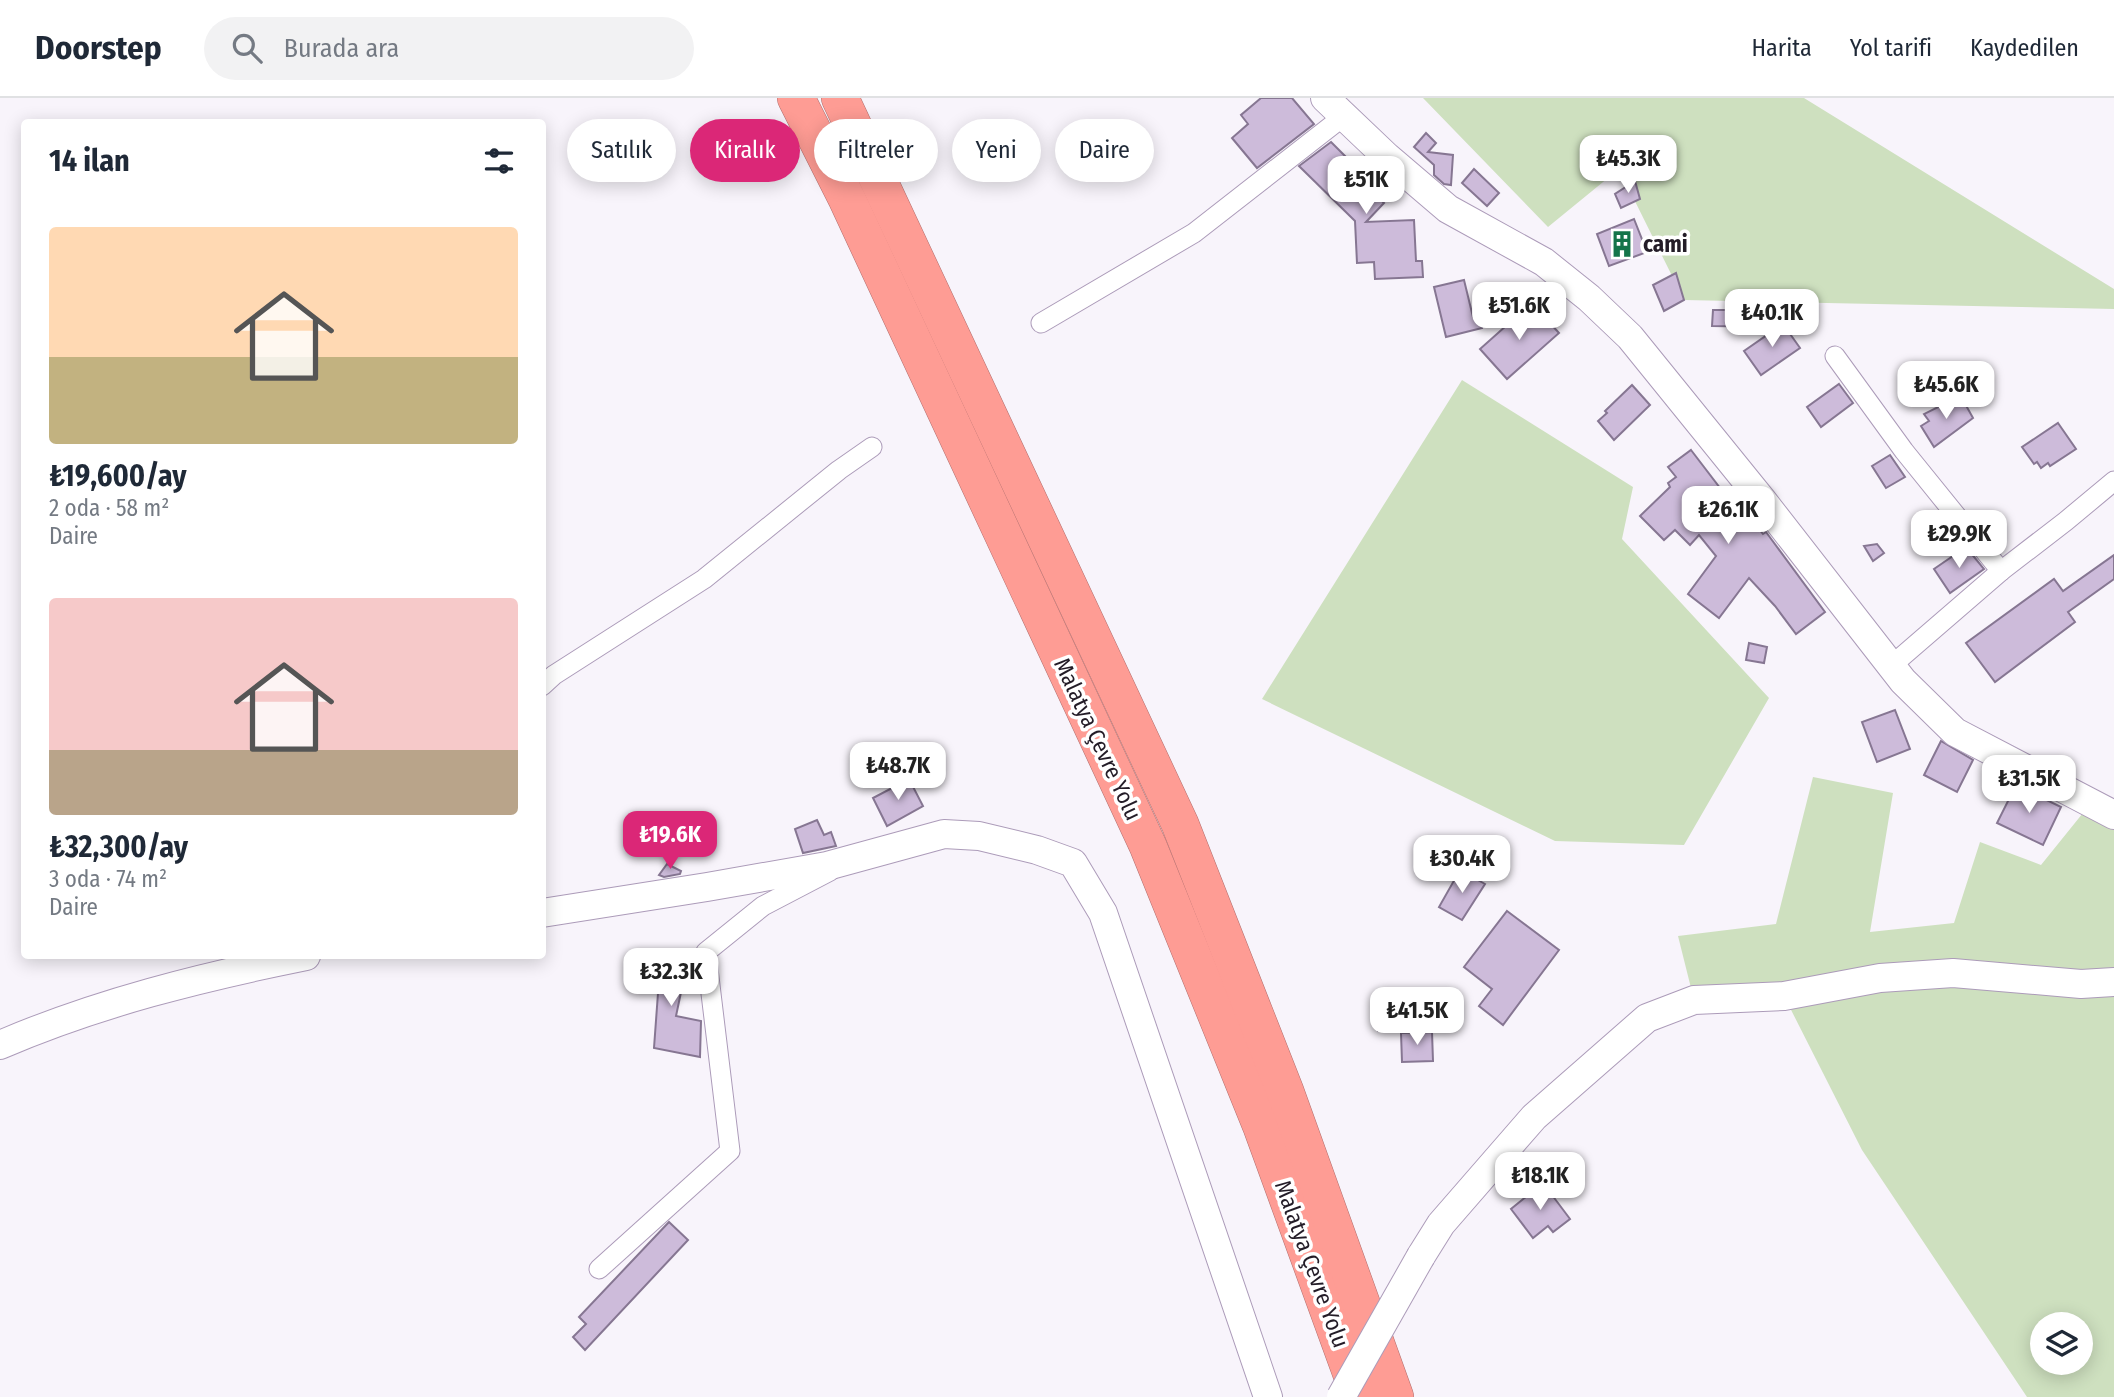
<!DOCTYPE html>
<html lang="tr">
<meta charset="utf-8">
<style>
body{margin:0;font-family:"Fira Sans Condensed",sans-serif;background:#f2f2f3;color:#1f2937;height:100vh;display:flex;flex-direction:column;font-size:26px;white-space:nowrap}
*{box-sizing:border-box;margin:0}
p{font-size:23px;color:#747a83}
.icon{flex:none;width:38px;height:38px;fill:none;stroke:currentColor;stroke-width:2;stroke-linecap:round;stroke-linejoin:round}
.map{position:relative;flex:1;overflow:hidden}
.details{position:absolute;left:21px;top:21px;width:525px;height:840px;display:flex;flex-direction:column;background:#fff;border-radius:7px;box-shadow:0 4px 18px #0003}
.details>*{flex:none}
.top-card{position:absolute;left:567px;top:21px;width:665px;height:63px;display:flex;gap:14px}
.controls{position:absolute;left:2030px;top:1214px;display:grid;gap:14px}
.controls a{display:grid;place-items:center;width:63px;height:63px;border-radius:50%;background:#fff;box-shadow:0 4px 18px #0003;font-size:35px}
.price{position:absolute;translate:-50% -60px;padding:0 16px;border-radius:14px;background:#fff;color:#222;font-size:23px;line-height:46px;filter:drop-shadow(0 2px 4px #0008)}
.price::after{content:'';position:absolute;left:50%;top:42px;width:21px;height:16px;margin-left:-10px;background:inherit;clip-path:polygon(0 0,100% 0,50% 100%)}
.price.current{background:#db2777;color:#fff}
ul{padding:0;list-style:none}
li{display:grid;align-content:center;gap:14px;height:371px;padding:0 28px}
li span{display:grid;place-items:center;height:217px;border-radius:7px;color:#555}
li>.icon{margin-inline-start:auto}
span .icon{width:126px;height:126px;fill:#fffc;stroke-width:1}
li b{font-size:30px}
h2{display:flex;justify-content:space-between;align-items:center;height:84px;padding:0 28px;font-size:30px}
.tag{padding:0 24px;border-radius:32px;background:#fff;box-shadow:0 4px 18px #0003;font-size:24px;line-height:63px}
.tag.current{background:#db2777;color:#fff}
header{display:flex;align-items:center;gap:42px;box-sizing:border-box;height:98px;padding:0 35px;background:#fff;border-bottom:2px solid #e0e1e3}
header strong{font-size:33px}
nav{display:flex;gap:38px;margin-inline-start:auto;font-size:24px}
.search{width:490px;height:63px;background:#f2f2f3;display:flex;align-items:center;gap:18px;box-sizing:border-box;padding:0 24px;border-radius:38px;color:#747a83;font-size:26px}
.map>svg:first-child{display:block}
.green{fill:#cee0bf;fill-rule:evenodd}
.building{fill:#cdbbda;stroke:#867692;stroke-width:2}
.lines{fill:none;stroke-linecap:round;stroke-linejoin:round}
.street-casing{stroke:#ac9bb9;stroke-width:21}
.secondary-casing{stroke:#ac9bb9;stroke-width:30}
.highway-casing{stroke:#b16f6e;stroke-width:38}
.street{stroke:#fff;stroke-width:19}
.secondary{stroke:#fff;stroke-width:28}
.highway{stroke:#fe9c94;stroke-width:37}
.secondary-bridge-casing{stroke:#ac9bb9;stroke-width:30;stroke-linecap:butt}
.secondary-bridge{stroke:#fff;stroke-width:28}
.labels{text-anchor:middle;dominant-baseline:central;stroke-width:7;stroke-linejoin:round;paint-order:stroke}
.poi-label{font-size:23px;font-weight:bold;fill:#231c27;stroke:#fff;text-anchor:start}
.street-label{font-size:23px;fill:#231c27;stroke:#fff}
</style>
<header>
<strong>Doorstep</strong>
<div class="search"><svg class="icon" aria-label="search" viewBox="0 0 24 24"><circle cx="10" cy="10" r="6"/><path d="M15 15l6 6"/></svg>Burada ara</div>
<nav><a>Harita</a><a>Yol tarifi</a><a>Kaydedilen</a></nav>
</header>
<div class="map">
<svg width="2114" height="1299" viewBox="0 0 2114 1299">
<rect width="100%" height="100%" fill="#f8f4fb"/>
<g class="green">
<path d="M 1423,0 L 1804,0 L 2114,191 L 2114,211 L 1684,202 L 1619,71 L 1548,129 Z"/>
<path d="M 1462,282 L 1633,389 L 1622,441 L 1769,600 L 1684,747 L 1555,743 L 1262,601 Z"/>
<path d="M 1813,679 L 1893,695 L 1870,834 L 1954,825 L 1980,744 L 2041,767 L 2091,705 L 2114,714 L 2114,1299 L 2027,1299 L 1862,1052 L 1784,898 L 1694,902 L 1678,838 L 1776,826 ZM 2042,1227 L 2081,1227 L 2081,1265 L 2042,1265 Z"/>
</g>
<g class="building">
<path d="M 1261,0 L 1292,0 L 1314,26 L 1257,70 L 1232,40 L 1248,26 L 1241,17 Z"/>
<path d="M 1426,35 L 1436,45 L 1428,54 L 1453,57 L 1451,87 L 1444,86 L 1434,77 L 1434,67 L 1414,49 Z"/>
<path d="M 1331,44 L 1368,81 L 1364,85 L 1384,105 L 1366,124 L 1414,122 L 1416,163 L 1422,163 L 1423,179 L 1375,181 L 1374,164 L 1357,165 L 1355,123 L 1299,68 Z"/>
<path d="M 1474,71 L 1499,95 L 1487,108 L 1462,85 Z"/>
<path d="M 1635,83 L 1640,101 L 1621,110 L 1615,96 Z"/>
<path d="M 1634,121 L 1647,154 L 1609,168 L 1597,136 Z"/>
<path d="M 1676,175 L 1684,202 L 1664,213 L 1653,187 Z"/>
<path d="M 1464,182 L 1473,219 L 1479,218 L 1482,230 L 1446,239 L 1434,189 Z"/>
<path d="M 1525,211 L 1533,220 L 1540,214 L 1559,235 L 1507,281 L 1480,251 Z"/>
<path d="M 1713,212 L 1780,212 L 1780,229 L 1712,228 Z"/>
<path d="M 1783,226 L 1800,250 L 1761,277 L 1744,253 Z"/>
<path d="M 1839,286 L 1853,305 L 1821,329 L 1807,309 Z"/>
<path d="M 1632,287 L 1650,307 L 1614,342 L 1598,323 L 1607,315 L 1605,313 Z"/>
<path d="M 1954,301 L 1956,305 L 1963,302 L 1973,320 L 1934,349 L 1921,328 L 1929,323 L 1924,316 Z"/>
<path d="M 2058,325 L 2076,351 L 2050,368 L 2048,365 L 2041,370 L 2037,364 L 2034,366 L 2022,349 Z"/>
<path d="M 1691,352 L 1743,420 L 1748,417 L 1763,436 L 1766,434 L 1825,514 L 1796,536 L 1775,508 L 1749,480 L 1719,520 L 1688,496 L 1716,458 L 1699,437 L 1690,447 L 1675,432 L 1664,442 L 1640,418 L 1670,389 L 1668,385 L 1676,379 L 1668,369 Z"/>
<path d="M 1890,357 L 1905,379 L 1886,390 L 1872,368 Z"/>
<path d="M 1877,446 L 1884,455 L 1873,463 L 1864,448 Z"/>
<path d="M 1966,449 L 1984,471 L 1950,495 L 1934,471 Z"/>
<path d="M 2114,457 L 2114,481 L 2068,514 L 2075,524 L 1995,584 L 1966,545 L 2054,481 L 2063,493 Z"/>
<path d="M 1749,545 L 1767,549 L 1764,565 L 1746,562 Z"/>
<path d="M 1895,612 L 1910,651 L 1877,664 L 1862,624 Z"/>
<path d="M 1941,643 L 1973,662 L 1957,694 L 1924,677 Z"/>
<path d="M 909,681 L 923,708 L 887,728 L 873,700 Z"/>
<path d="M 2016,687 L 2061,709 L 2043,747 L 1997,725 Z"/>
<path d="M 817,722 L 824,737 L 831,734 L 836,748 L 803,755 L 795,731 Z"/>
<path d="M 667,766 L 681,773 L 680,776 L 664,779 L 659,777 Z"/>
<path d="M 1460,772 L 1485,786 L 1462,822 L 1439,809 Z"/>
<path d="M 1507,813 L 1559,852 L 1503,927 L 1479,908 L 1492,891 L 1464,869 Z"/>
<path d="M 648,858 L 687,866 L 676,918 L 701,923 L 700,959 L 654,950 L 658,895 L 640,891 Z"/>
<path d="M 1407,902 L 1407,932 L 1378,933 L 1378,903 Z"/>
<path d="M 1432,934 L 1433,963 L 1402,964 L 1401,935 Z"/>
<path d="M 1543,1085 L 1570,1121 L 1553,1134 L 1548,1128 L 1533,1140 L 1511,1111 Z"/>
<path d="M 669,1124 L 688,1142 L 585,1252 L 573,1239 L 586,1226 L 579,1219 Z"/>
</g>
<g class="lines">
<defs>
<g id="street">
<path d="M 1041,225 L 1194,135 L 1344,18"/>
<path d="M 1835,258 L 1904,353 L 2001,473"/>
<path d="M 1891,568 L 2001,473 L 2066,423 L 2114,383"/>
<path d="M 542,588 L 554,577 L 704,481 L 839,372 L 872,349"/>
<path d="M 599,1171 L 730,1053 L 706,854 L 763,808 L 830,773"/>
</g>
<g id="secondary">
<path d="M 1325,0 L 1387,59 L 1448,111 L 1544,164 L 1589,200 L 1630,239 L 1762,402 L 1903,583 L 1955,634 L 2114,717"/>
<path d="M 542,815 L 707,789 L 827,768 L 944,736 L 979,738 L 1037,752 L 1073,765 L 1103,815 L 1268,1299"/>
<path d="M 0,947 C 97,905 202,879 306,858"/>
<path d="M 1421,1158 L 1441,1126 L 1534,1019 L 1647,920 L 1694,902 L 1784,898 L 1880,880 L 1953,875 L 2081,886 L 2114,884"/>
</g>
<g id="highway">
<path d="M 796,0 L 847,101 L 1148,748 L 1261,1027 L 1360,1299"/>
<path d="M 840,0 L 1180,726 L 1285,993 L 1395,1299"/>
</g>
</defs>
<use href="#street" class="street-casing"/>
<use href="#secondary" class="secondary-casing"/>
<use href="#highway" class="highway-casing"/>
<use href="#street" class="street"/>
<use href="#secondary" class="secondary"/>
<use href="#highway" class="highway"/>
<defs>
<path id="secondary-bridge" d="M 1341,1299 L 1421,1158"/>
</defs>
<use href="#secondary-bridge" class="secondary-bridge-casing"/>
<use href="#secondary-bridge" class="secondary-bridge"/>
</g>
<defs>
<symbol id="building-bare" viewBox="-9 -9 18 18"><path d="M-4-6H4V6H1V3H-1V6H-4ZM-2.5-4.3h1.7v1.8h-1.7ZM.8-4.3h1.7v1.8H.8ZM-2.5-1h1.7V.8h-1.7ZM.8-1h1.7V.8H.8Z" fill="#14744a" stroke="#fff" stroke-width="2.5" paint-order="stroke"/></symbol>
</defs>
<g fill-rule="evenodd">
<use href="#building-bare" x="1603" y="127" width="38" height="38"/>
</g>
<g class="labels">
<g class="poi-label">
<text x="1643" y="146">cami</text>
</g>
<g class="street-label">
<text transform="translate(1098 641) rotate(65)">Malatya Çevre Yolu</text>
<text transform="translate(1312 1166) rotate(70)">Malatya Çevre Yolu</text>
</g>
</g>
</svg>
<div class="controls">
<a><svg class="icon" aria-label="layers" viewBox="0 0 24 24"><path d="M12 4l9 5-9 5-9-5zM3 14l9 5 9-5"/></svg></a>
</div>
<b class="price" style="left:1628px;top:97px">₺45.3K</b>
<b class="price" style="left:1366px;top:118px">₺51K</b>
<b class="price" style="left:1519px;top:244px">₺51.6K</b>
<b class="price" style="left:1772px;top:251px">₺40.1K</b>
<b class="price" style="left:1946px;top:323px">₺45.6K</b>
<b class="price" style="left:1728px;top:448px">₺26.1K</b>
<b class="price" style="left:1959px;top:472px">₺29.9K</b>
<b class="price" style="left:898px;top:704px">₺48.7K</b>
<b class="price" style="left:2029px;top:717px">₺31.5K</b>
<b class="price current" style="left:670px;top:773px">₺19.6K</b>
<b class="price" style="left:1462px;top:797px">₺30.4K</b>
<b class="price" style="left:671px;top:910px">₺32.3K</b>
<b class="price" style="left:1417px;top:949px">₺41.5K</b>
<b class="price" style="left:1540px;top:1114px">₺18.1K</b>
<div class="top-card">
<a class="tag">Satılık</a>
<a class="tag current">Kiralık</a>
<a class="tag">Filtreler</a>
<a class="tag">Yeni</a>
<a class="tag">Daire</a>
</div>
<section class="details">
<h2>14 ilan<svg class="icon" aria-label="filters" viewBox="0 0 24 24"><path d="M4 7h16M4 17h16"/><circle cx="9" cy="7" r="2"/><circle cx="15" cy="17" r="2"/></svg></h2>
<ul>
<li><span style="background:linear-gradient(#ffd9b3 60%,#c2b280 0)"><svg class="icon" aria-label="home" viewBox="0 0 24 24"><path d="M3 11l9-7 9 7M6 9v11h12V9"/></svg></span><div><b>₺19,600/ay</b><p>2 oda · 58 m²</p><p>Daire</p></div></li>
<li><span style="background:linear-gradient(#f6c9c9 70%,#b9a48a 0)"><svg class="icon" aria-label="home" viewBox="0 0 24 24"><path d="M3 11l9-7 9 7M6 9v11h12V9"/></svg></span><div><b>₺32,300/ay</b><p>3 oda · 74 m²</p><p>Daire</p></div></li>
</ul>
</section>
</div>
